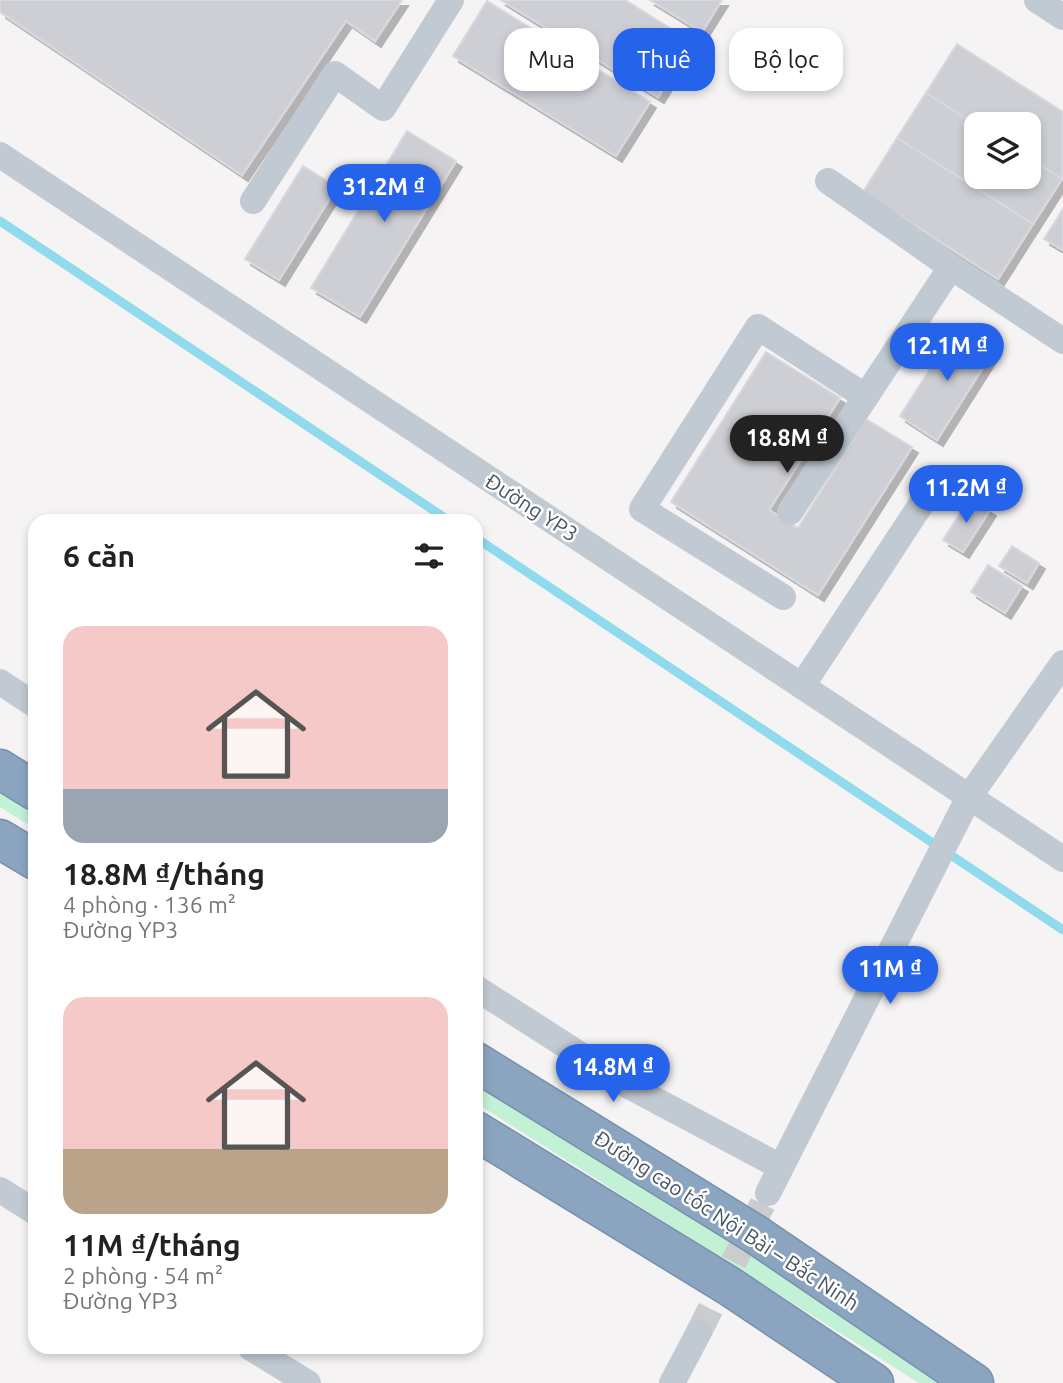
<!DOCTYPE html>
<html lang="vi">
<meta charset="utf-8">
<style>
body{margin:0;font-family:Ubuntu,sans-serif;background:#f2f2f2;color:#222;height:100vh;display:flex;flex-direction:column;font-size:26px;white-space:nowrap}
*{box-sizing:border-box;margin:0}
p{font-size:23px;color:#767676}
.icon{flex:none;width:38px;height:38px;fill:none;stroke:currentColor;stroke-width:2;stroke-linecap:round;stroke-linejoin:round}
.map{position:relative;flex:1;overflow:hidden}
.panel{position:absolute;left:28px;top:514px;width:455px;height:840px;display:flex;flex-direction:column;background:#fff;border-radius:21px;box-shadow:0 4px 10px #0003}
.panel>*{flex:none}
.top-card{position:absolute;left:504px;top:28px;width:453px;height:63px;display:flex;gap:14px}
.controls{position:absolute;left:964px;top:112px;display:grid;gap:14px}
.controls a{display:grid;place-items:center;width:77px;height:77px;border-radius:14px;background:#fff;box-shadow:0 4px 10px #0003;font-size:35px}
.price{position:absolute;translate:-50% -60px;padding:0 16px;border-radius:24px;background:#2563eb;color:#fff;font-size:23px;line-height:46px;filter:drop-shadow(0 2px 4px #0008)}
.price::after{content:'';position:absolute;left:50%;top:42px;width:21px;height:16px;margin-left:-10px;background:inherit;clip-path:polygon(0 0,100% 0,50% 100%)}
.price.current{background:#222;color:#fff}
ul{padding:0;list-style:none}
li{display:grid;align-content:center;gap:14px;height:371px;padding:0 35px}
li span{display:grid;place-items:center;height:217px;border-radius:21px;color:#555}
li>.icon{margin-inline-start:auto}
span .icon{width:126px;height:126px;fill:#fffc;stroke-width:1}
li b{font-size:30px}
h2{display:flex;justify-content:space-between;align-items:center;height:84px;padding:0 35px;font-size:30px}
.tag{padding:0 24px;border-radius:21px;background:#fff;box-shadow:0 4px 10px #0003;font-size:24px;line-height:63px}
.tag.current{background:#2563eb;color:#fff}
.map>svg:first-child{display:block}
.green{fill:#c3f1d5}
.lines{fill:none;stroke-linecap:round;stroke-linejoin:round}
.stream{stroke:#90daee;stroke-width:9}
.building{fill:#cdcfd5;stroke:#d7d9de;stroke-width:2;filter:url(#shadow)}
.minor-tunnel{stroke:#caccce;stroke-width:26;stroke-dasharray:26 13;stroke-linecap:butt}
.highway-casing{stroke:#7690ad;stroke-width:41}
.minor{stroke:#c1cad2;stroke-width:26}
.highway{stroke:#8ba5c1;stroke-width:38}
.labels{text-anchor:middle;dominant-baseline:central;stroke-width:5;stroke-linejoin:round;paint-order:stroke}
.street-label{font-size:21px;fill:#4a5661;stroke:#fff}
</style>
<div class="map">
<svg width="1063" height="1383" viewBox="0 0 1063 1383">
<defs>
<filter id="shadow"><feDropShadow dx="6" dy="6" stdDeviation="0" flood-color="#0004"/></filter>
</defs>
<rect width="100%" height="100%" fill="#f5f3f3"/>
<g class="green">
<path d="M 0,786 L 35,808 L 35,829 L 0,807 Z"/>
<path d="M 476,1082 L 784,1275 L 950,1383 L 919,1383 L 476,1103 Z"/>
</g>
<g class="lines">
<g class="stream">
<path d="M 0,221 L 451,522"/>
<path d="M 476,538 L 1063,930"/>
</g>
</g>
<g class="building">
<path d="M 0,0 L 402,0 L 375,41 L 346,21 L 242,175 L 0,12 Z"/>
<path d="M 501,0 L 625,0 L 692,42 L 658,97 Z"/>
<path d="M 650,0 L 722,0 L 702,32 Z"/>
<path d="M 487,1 L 650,102 L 616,156 L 453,56 Z"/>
<path d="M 957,44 L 1063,112 L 1062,179 L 1029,158 L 1029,124 L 976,125 L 926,93 Z"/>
<path d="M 926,93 L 976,125 L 976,177 L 1029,177 L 1029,158 L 1062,179 L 1033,224 L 897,138 Z"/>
<path d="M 407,131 L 456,161 L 360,317 L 311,288 Z"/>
<path d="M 897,138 L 1033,224 L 998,279 L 863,192 Z"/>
<path d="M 303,166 L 337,187 L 279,280 L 245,259 Z"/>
<path d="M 1063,209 L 1063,250 L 1044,239 Z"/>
<path d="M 957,327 L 994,350 L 937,440 L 900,416 Z"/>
<path d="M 766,352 L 840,398 L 769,510 L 798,528 L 866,419 L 912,447 L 818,595 L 671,502 Z"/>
<path d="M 970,498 L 990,510 L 963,552 L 943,540 Z"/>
<path d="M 1012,546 L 1039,563 L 1027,583 L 999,566 Z"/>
<path d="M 988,565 L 1022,586 L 1005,613 L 971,592 Z"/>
</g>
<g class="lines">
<path class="minor-tunnel" d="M 699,1332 L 768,1193"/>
<defs>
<g id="highway">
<path d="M 0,769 L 35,791"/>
<path d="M 0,839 L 35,860"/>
<path d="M 476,1062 L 755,1234 L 974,1383"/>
<path d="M 476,1131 L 729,1286 L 874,1383"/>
</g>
</defs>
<use href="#highway" class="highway-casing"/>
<g class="minor">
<path d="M 1037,0 L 1063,17"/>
<path d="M 0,155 L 1063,859"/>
<path d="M 828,181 L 951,267 L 1063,341"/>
<path d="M 253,201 L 335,74 L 383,108 L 451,0"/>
<path d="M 790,512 L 951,267"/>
<path d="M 783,597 L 642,509 L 758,327 L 866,397"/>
<path d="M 0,682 L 35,705"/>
<path d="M 802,686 L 937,480"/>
<path d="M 476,988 L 629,1086 L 781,1167"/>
<path d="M 0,1190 L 35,1212"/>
<path d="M 768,1193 L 969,797 L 1063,663"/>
<path d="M 251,1348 L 308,1383"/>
<path d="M 672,1383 L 699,1332"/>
</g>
<use href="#highway" class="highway"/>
</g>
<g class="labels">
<g class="street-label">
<text transform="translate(532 507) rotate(33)">Đường YP3</text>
<text transform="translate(727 1220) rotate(33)">Đường cao tốc Nội Bài – Bắc Ninh</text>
</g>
</g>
</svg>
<div class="controls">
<a><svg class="icon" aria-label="layers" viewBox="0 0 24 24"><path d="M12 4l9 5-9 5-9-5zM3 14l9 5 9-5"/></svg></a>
</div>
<b class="price" style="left:384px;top:224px">31.2M ₫</b>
<b class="price" style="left:947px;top:383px">12.1M ₫</b>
<b class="price current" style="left:787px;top:475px">18.8M ₫</b>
<b class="price" style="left:966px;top:525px">11.2M ₫</b>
<b class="price" style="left:890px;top:1006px">11M ₫</b>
<b class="price" style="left:613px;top:1104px">14.8M ₫</b>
<div class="top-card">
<a class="tag">Mua</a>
<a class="tag current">Thuê</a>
<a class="tag">Bộ lọc</a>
</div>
<section class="panel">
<h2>6 căn<svg class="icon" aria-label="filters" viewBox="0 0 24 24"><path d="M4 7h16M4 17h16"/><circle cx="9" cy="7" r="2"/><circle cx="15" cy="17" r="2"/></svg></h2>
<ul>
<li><span style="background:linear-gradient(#f6c9c9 75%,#9aa5b1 0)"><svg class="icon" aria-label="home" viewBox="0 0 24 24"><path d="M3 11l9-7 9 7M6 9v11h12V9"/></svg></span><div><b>18.8M ₫/tháng</b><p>4 phòng · 136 m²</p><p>Đường YP3</p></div></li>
<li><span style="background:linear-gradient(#f6c9c9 70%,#b9a48a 0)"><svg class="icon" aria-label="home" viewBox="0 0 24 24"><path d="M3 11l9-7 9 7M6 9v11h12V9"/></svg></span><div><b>11M ₫/tháng</b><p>2 phòng · 54 m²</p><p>Đường YP3</p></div></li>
</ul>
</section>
</div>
